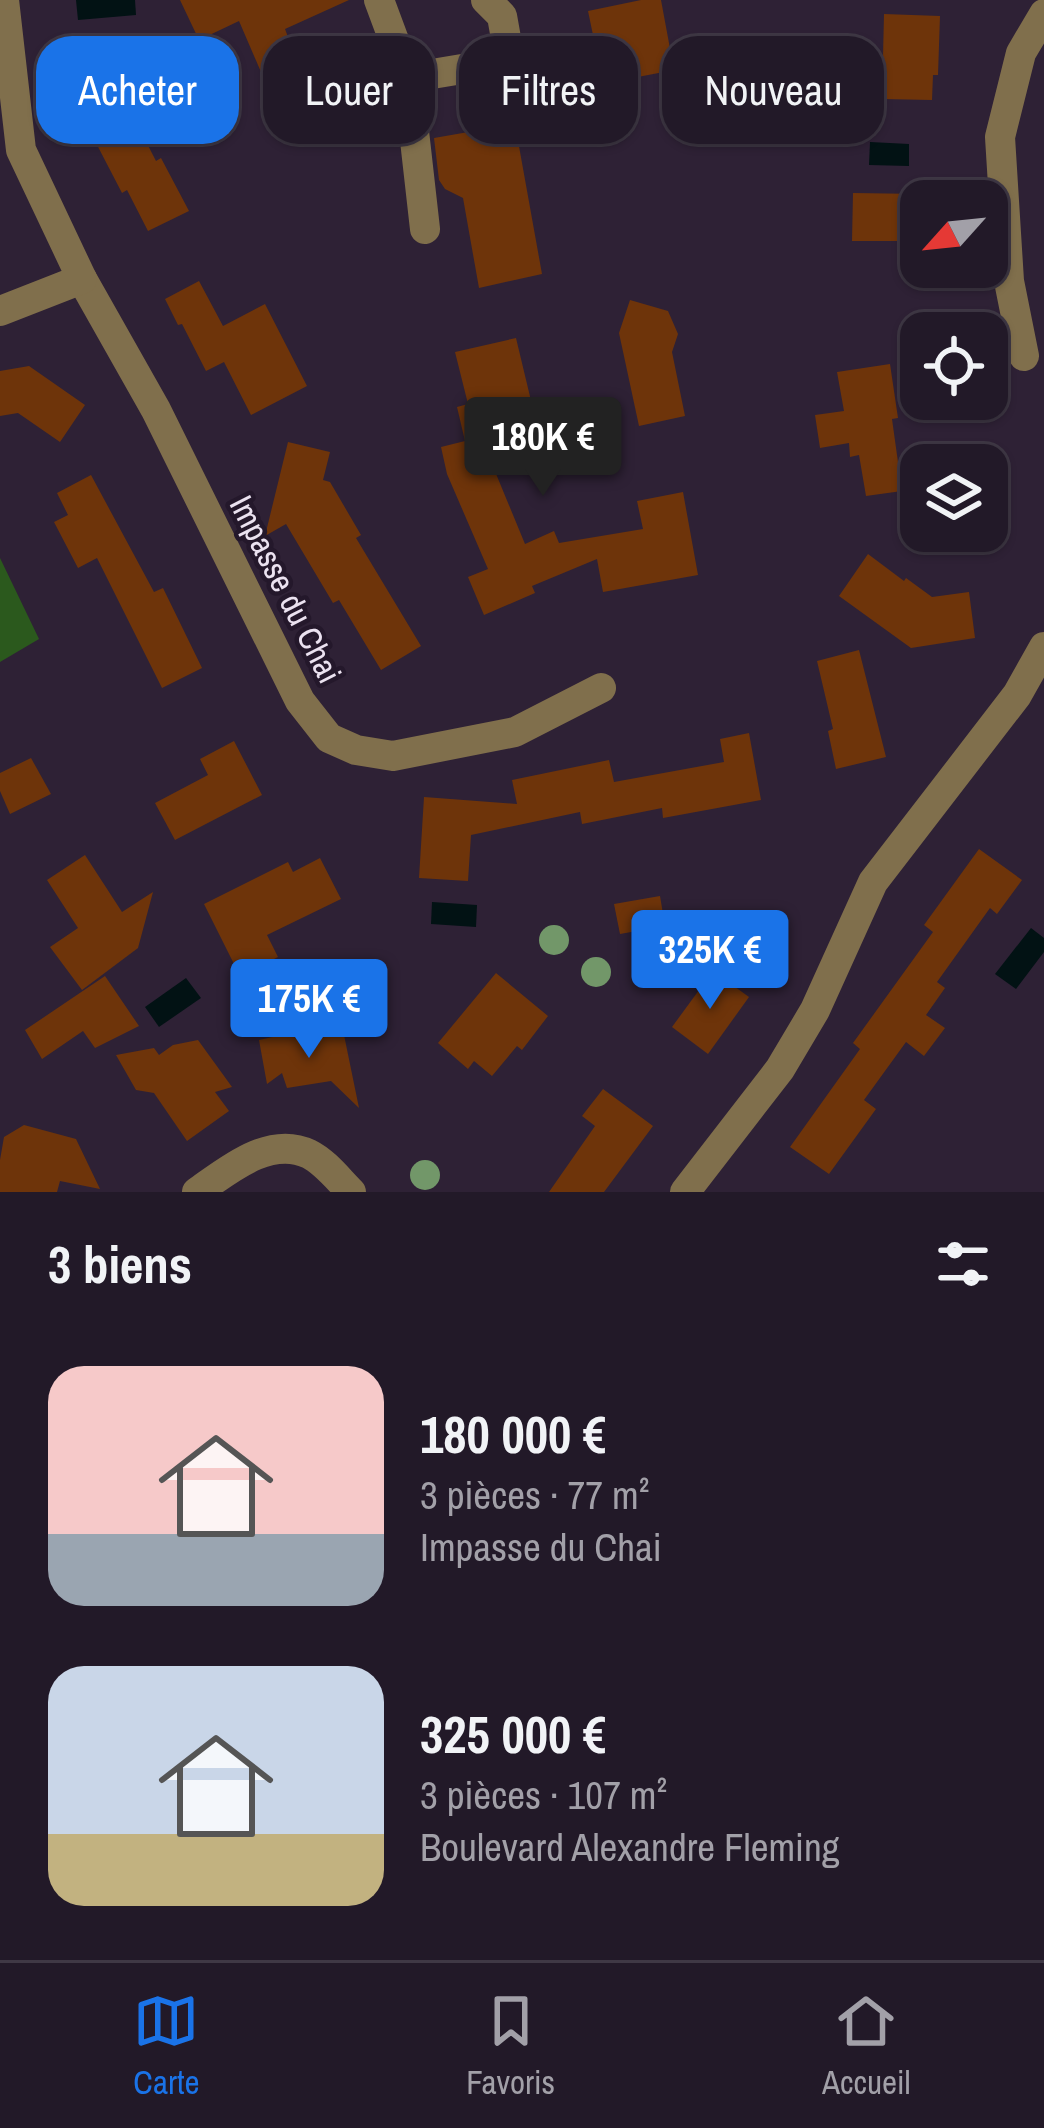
<!DOCTYPE html>
<html lang="fr">
<meta charset="utf-8">
<style>
body{margin:0;font-family:"Archivo Narrow",sans-serif;background:#2e2634;color:#f1f3f6;height:100vh;display:flex;flex-direction:column;font-size:45px;white-space:nowrap}
*{box-sizing:border-box;margin:0}
p{font-size:39px;color:#a2a0a8}
.icon{flex:none;width:66px;height:66px;fill:none;stroke:currentColor;stroke-width:2;stroke-linecap:round;stroke-linejoin:round}
.map{position:relative;height:1192px;overflow:hidden}
.sheet{display:flex;flex-direction:column;background:#221928;flex:1}
.sheet>*{flex:none}
.hud{position:absolute;left:36px;top:36px;width:972px;height:108px;display:flex;gap:24px}
.needle{width:78px;rotate:243deg}
.controls{position:absolute;left:900px;top:180px;display:grid;gap:24px}
.controls a{display:grid;place-items:center;width:108px;height:108px;border-radius:24px;background:#221928;box-shadow:0 3px 9px #0004,0 0 0 3px #3f3845;font-size:60px}
.price{position:absolute;translate:-50% -102px;padding:0 27px;border-radius:12px;background:#1a73e8;color:#fff;font-size:39px;line-height:78px;filter:drop-shadow(0 3px 6px #0008)}
.price::after{content:'';position:absolute;left:50%;top:72px;width:36px;height:27px;margin-left:-18px;background:inherit;clip-path:polygon(0 0,100% 0,50% 100%)}
.price.selected{background:#222;color:#fff}
ul{padding:0;list-style:none}
li{display:flex;align-items:center;gap:36px;height:300px;padding:0 48px}
li span{display:grid;place-items:center;flex:none;width:336px;height:240px;border-radius:36px;color:#555}
li>.icon{margin-inline-start:auto}
span .icon{width:144px;height:144px;fill:#fffc;stroke-width:1}
li b{font-size:51px}
h2{display:flex;justify-content:space-between;align-items:center;height:144px;padding:0 48px;font-size:51px}
.pill{padding:0 42px;border-radius:36px;background:#221928;box-shadow:0 3px 9px #0004,0 0 0 3px #3f3845;font-size:42px;line-height:108px}
.pill.selected{background:#1a73e8;color:#fff}
.menu{display:flex;justify-content:space-around;align-items:center;height:168px;border-top:3px solid #3f3845;background:#221928;font-size:33px;color:#a2a0a8}
.menu a{display:grid;justify-items:center;gap:6px}
.menu .selected{color:#1a73e8}
.map>svg:first-child{display:block}
.green{fill:#2b591d}
.water{fill:#021214}
.building{fill:#6e340a}
.lines{fill:none;stroke-linecap:round;stroke-linejoin:round}
.minor{stroke:#806f4c;stroke-width:30}
.tree{fill:#729769}
.labels{text-anchor:middle;dominant-baseline:central;stroke-width:9;stroke-linejoin:round;paint-order:stroke}
.street-label{font-size:33px;fill:#ebe2f0;stroke:#24182b}
</style>
<div class="map">
<svg width="1044" height="1192" viewBox="0 0 1044 1192">
<rect width="100%" height="100%" fill="#2e2135"/>
<path class="green" d="M 0,558 L 39,639 L 0,662 Z"/>
<g class="water">
<path d="M 76,0 L 135,0 L 136,15 L 78,20 Z"/>
<path d="M 870,142 L 909,144 L 909,166 L 869,165 Z"/>
<path d="M 432,902 L 477,905 L 476,927 L 431,924 Z"/>
<path d="M 1031,928 L 1044,938 L 1044,952 L 1016,989 L 995,974 Z"/>
<path d="M 186,978 L 201,998 L 159,1027 L 145,1007 Z"/>
</g>
<g class="building">
<path d="M 180,0 L 349,0 L 285,29 L 288,37 L 283,39 L 300,79 L 270,93 L 239,21 L 199,40 Z"/>
<path d="M 641,0 L 661,0 L 674,70 L 612,82 L 607,57 L 598,59 L 588,11 Z"/>
<path d="M 884,14 L 940,16 L 938,75 L 933,75 L 932,100 L 882,99 Z"/>
<path d="M 135,120 L 156,161 L 161,158 L 189,211 L 148,231 L 127,190 L 122,193 L 95,141 Z"/>
<path d="M 515,124 L 542,274 L 479,288 L 463,198 L 445,189 L 439,180 L 434,138 Z"/>
<path d="M 853,193 L 921,194 L 921,241 L 852,241 Z"/>
<path d="M 199,281 L 223,326 L 265,304 L 307,386 L 251,415 L 224,362 L 206,371 L 182,324 L 178,325 L 165,299 Z"/>
<path d="M 630,300 L 668,311 L 678,334 L 672,352 L 685,416 L 639,426 L 619,333 Z"/>
<path d="M 516,338 L 539,434 L 485,447 L 525,544 L 554,531 L 559,543 L 643,529 L 637,501 L 683,492 L 698,575 L 603,592 L 597,559 L 532,586 L 535,593 L 484,615 L 468,577 L 488,569 L 447,474 L 441,447 L 465,441 L 457,407 L 468,404 L 455,352 Z"/>
<path d="M 890,364 L 898,418 L 892,419 L 902,491 L 866,496 L 859,455 L 850,457 L 849,443 L 820,448 L 815,415 L 844,411 L 837,372 Z"/>
<path d="M 29,366 L 85,405 L 60,442 L 18,413 L 0,416 L 0,371 Z"/>
<path d="M 288,442 L 330,452 L 323,480 L 330,482 L 361,535 L 356,538 L 421,646 L 381,670 L 339,600 L 333,603 L 286,524 L 265,536 Z"/>
<path d="M 91,475 L 154,592 L 163,588 L 202,668 L 162,688 L 97,558 L 78,568 L 54,522 L 68,515 L 57,493 Z"/>
<path d="M 868,554 L 904,581 L 906,578 L 932,597 L 969,592 L 975,638 L 911,648 L 839,596 Z"/>
<path d="M 859,650 L 886,757 L 836,769 L 828,731 L 833,729 L 817,661 Z"/>
<path d="M 749,733 L 761,800 L 663,818 L 662,808 L 582,824 L 580,812 L 471,835 L 468,881 L 419,878 L 424,797 L 517,804 L 512,780 L 609,760 L 614,782 L 724,762 L 720,739 Z"/>
<path d="M 234,741 L 262,795 L 175,840 L 155,803 L 208,775 L 200,759 Z"/>
<path d="M 31,758 L 51,794 L 10,814 L 0,791 L 0,773 Z"/>
<path d="M 979,849 L 1022,880 L 997,914 L 990,908 L 937,982 L 945,988 L 926,1015 L 945,1028 L 924,1056 L 906,1042 L 864,1100 L 876,1109 L 829,1174 L 790,1147 L 860,1049 L 853,1043 L 933,932 L 924,925 Z"/>
<path d="M 85,855 L 122,912 L 153,892 L 138,948 L 82,990 L 50,947 L 78,928 L 47,880 Z"/>
<path d="M 320,858 L 341,899 L 267,935 L 278,957 L 240,976 L 204,904 L 288,862 L 293,872 Z"/>
<path d="M 660,896 L 665,926 L 620,934 L 614,904 Z"/>
<path d="M 713,971 L 749,997 L 708,1054 L 672,1027 Z"/>
<path d="M 496,973 L 548,1016 L 522,1050 L 517,1046 L 492,1076 L 474,1061 L 468,1069 L 438,1043 Z"/>
<path d="M 105,976 L 139,1026 L 95,1048 L 83,1031 L 42,1059 L 25,1030 Z"/>
<path d="M 343,1030 L 359,1108 L 331,1081 L 287,1088 L 282,1073 L 267,1084 L 259,1040 L 295,1032 L 296,1039 Z"/>
<path d="M 198,1040 L 232,1087 L 215,1092 L 229,1111 L 187,1141 L 154,1093 L 136,1090 L 116,1055 L 154,1048 L 159,1055 L 173,1045 Z"/>
<path d="M 603,1089 L 653,1126 L 604,1192 L 549,1192 L 595,1126 L 582,1116 Z"/>
<path d="M 24,1125 L 76,1139 L 100,1189 L 60,1181 L 57,1192 L 0,1192 L 0,1160 L 4,1137 Z"/>
</g>
<g class="lines">
<g class="minor">
<path d="M 379,0 L 408,78 L 425,229"/>
<path d="M 408,78 L 510,61 L 502,16 L 486,0"/>
<path d="M 82,279 L 156,410 L 300,701 L 329,738 L 356,750 L 393,756 L 515,732 L 601,688"/>
<path d="M 0,311 L 82,279 L 21,150 L 4,0"/>
<path d="M 1024,356 L 1009,281 L 1000,137 L 1021,53 L 1044,14"/>
<path d="M 197,1192 C 227,1171 269,1135 309,1154 C 325,1162 338,1179 351,1192"/>
<path d="M 685,1192 L 780,1069 L 815,1010 L 873,882 L 1017,695 L 1044,647"/>
</g>
</g>
<g class="tree">
<circle cx="554" cy="940" r="15"/>
<circle cx="596" cy="972" r="15"/>
<circle cx="425" cy="1175" r="15"/>
</g>
<g class="labels">
<g class="street-label">
<text transform="translate(286 589) rotate(63)">Impasse du Chai</text>
</g>
</g>
</svg>
<div class="controls">
<a><svg class="needle" viewBox="-14 -14 28 28"><path d="M0-13l5 13h-10z" fill="#e53935"/><path d="M0 13l5-13h-10z" fill="#a2a0a8"/></svg></a>
<a><svg class="icon" aria-label="locate" viewBox="0 0 24 24"><circle cx="12" cy="12" r="6"/><path d="M12 2v4M12 18v4M2 12h4M18 12h4"/></svg></a>
<a><svg class="icon" aria-label="layers" viewBox="0 0 24 24"><path d="M12 4l9 5-9 5-9-5zM3 14l9 5 9-5"/></svg></a>
</div>
<b class="price selected" style="left:543px;top:499px">180K €</b>
<b class="price" style="left:710px;top:1012px">325K €</b>
<b class="price" style="left:309px;top:1061px">175K €</b>
<div class="hud">
<a class="pill selected">Acheter</a>
<a class="pill">Louer</a>
<a class="pill">Filtres</a>
<a class="pill">Nouveau</a>
</div>
</div>
<section class="sheet">
<h2>3 biens<svg class="icon" aria-label="filters" viewBox="0 0 24 24"><path d="M4 7h16M4 17h16"/><circle cx="9" cy="7" r="2"/><circle cx="15" cy="17" r="2"/></svg></h2>
<ul>
<li><span style="background:linear-gradient(#f6c9c9 70%,#9aa5b1 0)"><svg class="icon" aria-label="home" viewBox="0 0 24 24"><path d="M3 11l9-7 9 7M6 9v11h12V9"/></svg></span><div><b>180 000 €</b><p>3 pièces · 77 m²</p><p>Impasse du Chai</p></div></li>
<li><span style="background:linear-gradient(#c9d6e8 70%,#c2b280 0)"><svg class="icon" aria-label="home" viewBox="0 0 24 24"><path d="M3 11l9-7 9 7M6 9v11h12V9"/></svg></span><div><b>325 000 €</b><p>3 pièces · 107 m²</p><p>Boulevard Alexandre Fleming</p></div></li>
</ul>
</section>
<nav class="menu">
<a class="selected"><svg class="icon" aria-label="map" viewBox="0 0 24 24"><path d="M3 6l6-2 6 2 6-2v14l-6 2-6-2-6 2zM9 4v14M15 6v14"/></svg>Carte</a>
<a><svg class="icon" aria-label="saved" viewBox="0 0 24 24"><path d="M7 4h10v16l-5-4-5 4z"/></svg>Favoris</a>
<a><svg class="icon" aria-label="home" viewBox="0 0 24 24"><path d="M3 11l9-7 9 7M6 9v11h12V9"/></svg>Accueil</a>
</nav>
